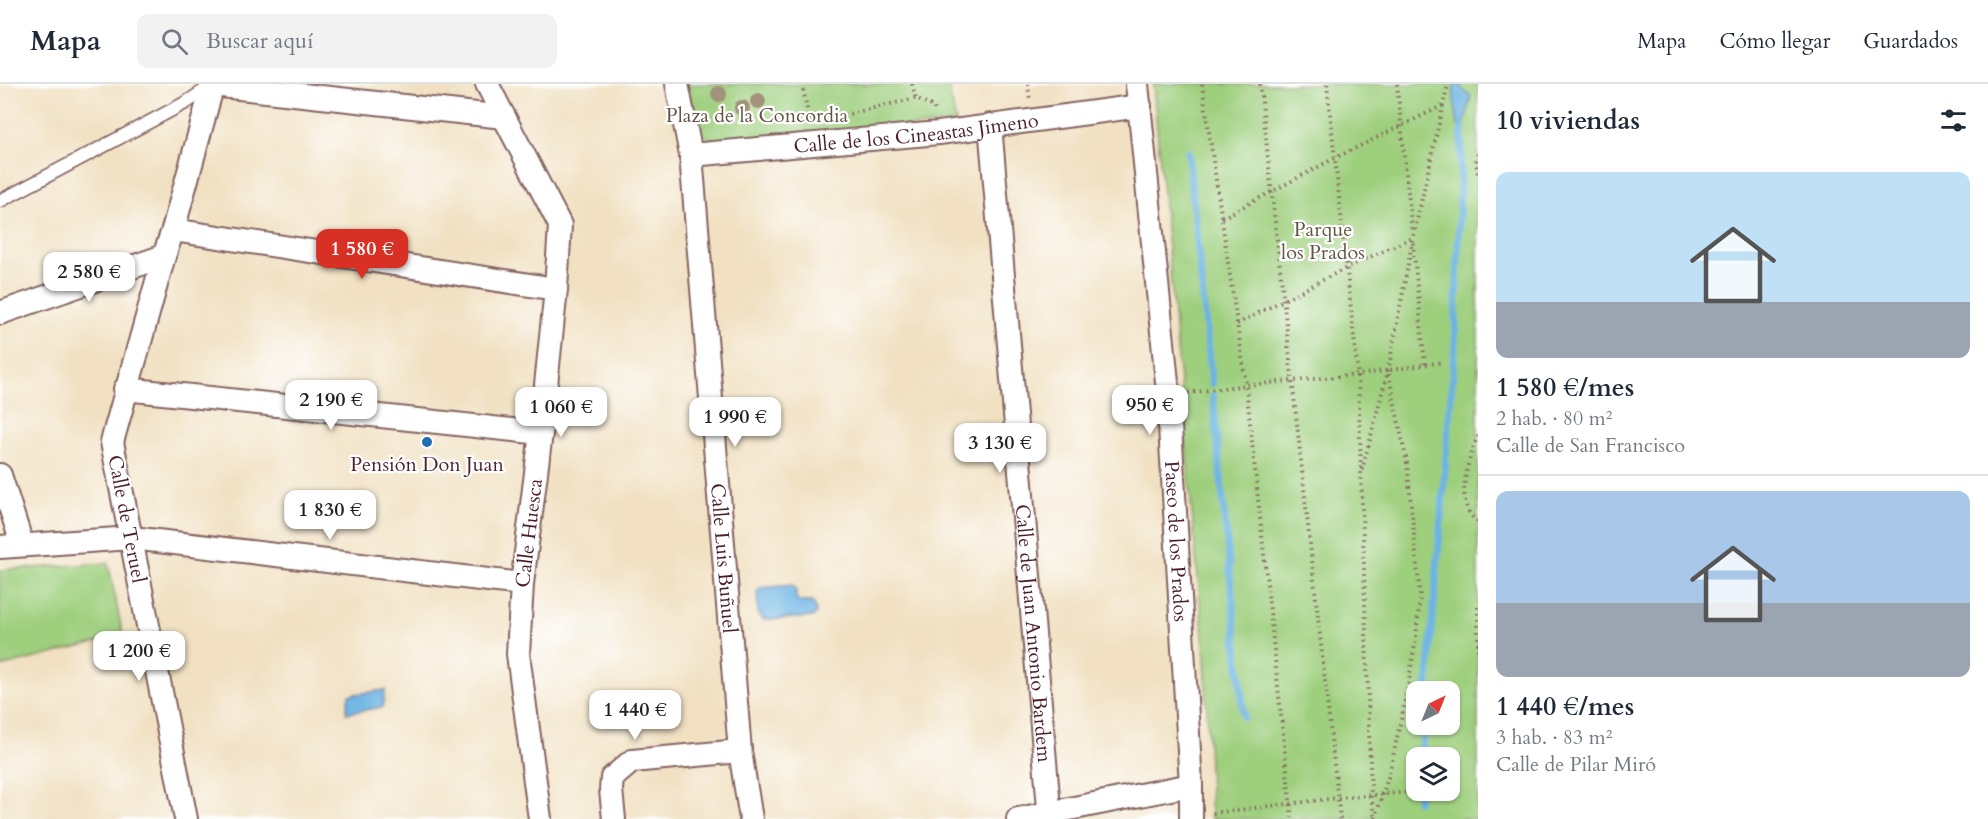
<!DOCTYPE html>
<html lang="es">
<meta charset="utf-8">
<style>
body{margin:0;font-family:Cardo,serif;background:#f2f2f3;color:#1f2937;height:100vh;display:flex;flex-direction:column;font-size:22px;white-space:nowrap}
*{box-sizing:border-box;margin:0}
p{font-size:20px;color:#747a83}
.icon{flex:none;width:33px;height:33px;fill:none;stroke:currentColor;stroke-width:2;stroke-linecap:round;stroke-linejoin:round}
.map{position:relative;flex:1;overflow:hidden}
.panel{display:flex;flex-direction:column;background:#fff;width:510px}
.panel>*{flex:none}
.needle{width:39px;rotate:43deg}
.controls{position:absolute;left:1406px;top:597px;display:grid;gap:12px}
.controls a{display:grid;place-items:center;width:54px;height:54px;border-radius:12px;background:#fff;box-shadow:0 2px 4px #0004;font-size:30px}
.price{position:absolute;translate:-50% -51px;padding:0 14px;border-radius:12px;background:#fff;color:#222;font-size:20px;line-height:39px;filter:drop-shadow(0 2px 3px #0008)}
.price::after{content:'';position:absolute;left:50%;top:36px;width:18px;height:14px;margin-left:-9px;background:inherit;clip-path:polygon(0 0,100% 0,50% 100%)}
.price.on{background:#d93025;color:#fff}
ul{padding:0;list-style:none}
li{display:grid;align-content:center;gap:12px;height:318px;padding:0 18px}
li+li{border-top:2px solid #e0e1e3}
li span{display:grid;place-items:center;height:186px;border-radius:12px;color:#555}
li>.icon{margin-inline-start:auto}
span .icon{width:108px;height:108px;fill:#fffc;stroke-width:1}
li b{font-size:26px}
h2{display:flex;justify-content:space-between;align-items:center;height:72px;padding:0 18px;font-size:26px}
header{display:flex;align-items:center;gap:36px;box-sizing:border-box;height:84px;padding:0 30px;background:#fff;border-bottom:2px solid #e0e1e3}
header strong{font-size:28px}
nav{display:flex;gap:33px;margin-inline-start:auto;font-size:21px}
.search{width:420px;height:54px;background:#f2f2f3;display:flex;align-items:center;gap:15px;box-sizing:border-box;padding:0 21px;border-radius:12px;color:#747a83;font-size:22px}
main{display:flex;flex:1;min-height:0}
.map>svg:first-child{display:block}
.green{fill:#9ecf7d;stroke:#747754;stroke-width:1.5;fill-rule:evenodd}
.water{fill:#6cb3e3;stroke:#5b6987;stroke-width:1.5}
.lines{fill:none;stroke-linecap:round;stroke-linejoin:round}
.stream{stroke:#6cb3e3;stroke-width:7}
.service-casing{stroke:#846360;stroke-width:15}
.minor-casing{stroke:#846360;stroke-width:26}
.path{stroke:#846360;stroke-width:4;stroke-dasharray:1.5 4.5;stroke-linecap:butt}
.service{stroke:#fff;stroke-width:12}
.minor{stroke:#fff;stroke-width:22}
.tree{fill:#a3937d}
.poi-dot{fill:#1f6fb2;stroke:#fff;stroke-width:2}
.labels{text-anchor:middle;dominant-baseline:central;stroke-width:4.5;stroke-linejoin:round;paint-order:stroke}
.park-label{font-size:20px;fill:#635444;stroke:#fff}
.street-label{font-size:20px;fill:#4a1f2b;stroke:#fff}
.poi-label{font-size:20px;fill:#4a1f2b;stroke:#fff}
</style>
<header>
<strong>Mapa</strong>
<div class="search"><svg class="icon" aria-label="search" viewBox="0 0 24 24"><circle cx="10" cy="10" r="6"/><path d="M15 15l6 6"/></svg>Buscar aquí</div>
<nav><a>Mapa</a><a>Cómo llegar</a><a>Guardados</a></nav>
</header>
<main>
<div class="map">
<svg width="1478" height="735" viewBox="0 0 1478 735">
<rect width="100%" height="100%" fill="#fff"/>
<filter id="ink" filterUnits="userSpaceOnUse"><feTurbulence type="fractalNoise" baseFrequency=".0167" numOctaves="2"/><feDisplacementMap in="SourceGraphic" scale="12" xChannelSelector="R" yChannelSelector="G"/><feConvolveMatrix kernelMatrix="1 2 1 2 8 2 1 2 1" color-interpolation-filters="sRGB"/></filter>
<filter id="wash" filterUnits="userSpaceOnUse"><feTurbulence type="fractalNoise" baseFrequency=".008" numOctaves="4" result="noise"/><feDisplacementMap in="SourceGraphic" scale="24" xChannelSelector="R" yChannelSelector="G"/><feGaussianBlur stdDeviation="1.35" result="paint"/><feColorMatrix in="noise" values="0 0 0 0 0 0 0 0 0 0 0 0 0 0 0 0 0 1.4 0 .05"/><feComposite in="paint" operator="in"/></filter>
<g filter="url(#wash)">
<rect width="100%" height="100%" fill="#f1e1c2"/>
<g class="green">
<path d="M 687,0 L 948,0 L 956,39 L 720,59 L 702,50 L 694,38 Z"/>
<path d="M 1153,0 L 1478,0 L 1478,735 L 1211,735 L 1205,572 ZM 1416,608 L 1449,608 L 1449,640 L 1416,640 ZM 1416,674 L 1449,674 L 1449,706 L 1416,706 Z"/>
<path d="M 108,479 L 123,552 L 0,583 L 0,486 Z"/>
</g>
<g class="water">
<path d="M 1455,0 L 1459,0 L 1462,5 L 1471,12 L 1464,42 L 1458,42 C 1457,28 1451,13 1455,0 Z"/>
<path d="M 792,501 L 796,505 L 796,514 L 800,518 L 812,518 L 815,522 L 816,530 L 812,533 L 764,536 L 758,530 L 757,509 L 760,504 Z"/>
<path d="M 385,606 L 383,623 L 346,629 L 349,611 Z"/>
</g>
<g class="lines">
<g class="stream">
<path d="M 1188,68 L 1212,300"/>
<path d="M 1213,312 L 1244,633"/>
<path d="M 1427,608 L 1455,261 L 1462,42"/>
<path d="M 1421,674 L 1424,640"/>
<path d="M 1418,717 L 1419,706"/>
</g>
</g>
</g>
<g filter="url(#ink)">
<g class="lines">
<defs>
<path id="service" d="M 0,117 L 187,18 L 211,2"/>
<g id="minor">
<path d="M 487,0 L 560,141 L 556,205 L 541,349 L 522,500 L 518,570 L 540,735"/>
<path id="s1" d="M 677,0 L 691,71 L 740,667 L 751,735"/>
<path id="s2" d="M 1137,0 L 1168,308 L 1191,701 L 1191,735"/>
<path d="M 212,1 L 504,33"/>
<path id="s3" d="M 990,41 L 1050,735"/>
<path id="s4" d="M 691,71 L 939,49 L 1140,22"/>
<path d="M 173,146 L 556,205"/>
<path d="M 0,229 L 164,172"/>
<path d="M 125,305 L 541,349"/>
<path d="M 0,391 L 22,460"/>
<path d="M 0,463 L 132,454 L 522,500"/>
<path d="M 186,735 L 112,358 L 164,172 L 173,146 L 213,0"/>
<path d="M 614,735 L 611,706 L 612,694 L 632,677 L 740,667"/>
<path d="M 1018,735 L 1191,701"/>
</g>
</defs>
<use href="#service" class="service-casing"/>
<use href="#minor" class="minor-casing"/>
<g class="path">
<path d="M 802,0 L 810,39"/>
<path d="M 912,0 L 916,14 L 934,23 L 935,28"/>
<path d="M 1028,0 L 1030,17"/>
<path d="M 1202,0 L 1246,301 L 1292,735"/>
<path d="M 1260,0 L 1340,735"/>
<path d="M 1327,0 L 1358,291 L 1371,712 L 1375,735"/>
<path d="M 1397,0 L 1412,148"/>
<path d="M 832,34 L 916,14"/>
<path d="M 1478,70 L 1476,78 L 1478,90"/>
<path d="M 1222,134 L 1335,74 L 1442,22"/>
<path d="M 1413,159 L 1425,282"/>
<path d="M 1237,240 L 1346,184 L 1412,154"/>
<path d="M 1188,309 L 1246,301 L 1358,291 L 1443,278"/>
<path d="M 1478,352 C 1468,375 1453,421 1478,438"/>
<path d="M 1362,386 L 1388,287 L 1413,154 L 1448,0"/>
<path d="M 1478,523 L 1478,572"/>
<path d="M 1213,729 L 1337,714 L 1412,708"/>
<path d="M 1375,734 L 1389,691 L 1407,608 L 1416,554 L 1420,512 L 1407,379 L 1388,287"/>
</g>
<use href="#service" class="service"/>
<use href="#minor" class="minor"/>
</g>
<g class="tree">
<circle cx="719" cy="10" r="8"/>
<circle cx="758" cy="17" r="8"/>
<circle cx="742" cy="24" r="8"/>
</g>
</g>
<circle class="poi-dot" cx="427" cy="358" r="6"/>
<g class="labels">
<g class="park-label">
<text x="757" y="31">Plaza de la Concordia</text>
<text x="1323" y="145">Parque<tspan x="1323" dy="23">los Prados</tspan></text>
</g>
<g class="street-label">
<text stroke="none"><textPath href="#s4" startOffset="226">Calle de los Cineastas Jimeno</textPath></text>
<text transform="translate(127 435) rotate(79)">Calle de Teruel</text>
<text transform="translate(529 449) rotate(-83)">Calle Huesca</text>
<text stroke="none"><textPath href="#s2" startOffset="459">Paseo de los Prados</textPath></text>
<text stroke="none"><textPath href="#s1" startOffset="477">Calle Luis Buñuel</textPath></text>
<text stroke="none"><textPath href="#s3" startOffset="510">Calle de Juan Antonio Bardem</textPath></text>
</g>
<g class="poi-label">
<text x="427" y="380">Pensión Don Juan</text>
</g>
</g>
</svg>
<div class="controls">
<a><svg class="needle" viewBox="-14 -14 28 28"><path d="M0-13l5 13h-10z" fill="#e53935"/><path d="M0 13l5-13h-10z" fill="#747a83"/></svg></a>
<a><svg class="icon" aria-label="layers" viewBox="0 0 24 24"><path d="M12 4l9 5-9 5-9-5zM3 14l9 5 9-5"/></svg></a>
</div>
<b class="price on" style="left:362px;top:196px">1 580 €</b>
<b class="price" style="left:89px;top:219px">2 580 €</b>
<b class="price" style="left:331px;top:347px">2 190 €</b>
<b class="price" style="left:1150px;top:352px">950 €</b>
<b class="price" style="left:561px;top:354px">1 060 €</b>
<b class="price" style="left:735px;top:364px">1 990 €</b>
<b class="price" style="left:1000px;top:390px">3 130 €</b>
<b class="price" style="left:330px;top:457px">1 830 €</b>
<b class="price" style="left:139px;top:598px">1 200 €</b>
<b class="price" style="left:635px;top:657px">1 440 €</b>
</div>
<section class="panel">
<h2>10 viviendas<svg class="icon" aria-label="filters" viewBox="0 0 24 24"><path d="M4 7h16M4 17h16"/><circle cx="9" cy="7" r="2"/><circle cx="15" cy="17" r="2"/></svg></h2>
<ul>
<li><span style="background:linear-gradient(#bfe0f5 70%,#9aa5b1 0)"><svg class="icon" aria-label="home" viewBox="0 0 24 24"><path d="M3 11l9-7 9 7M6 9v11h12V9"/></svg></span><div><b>1 580 €/mes</b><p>2 hab. · 80 m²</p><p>Calle de San Francisco</p></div></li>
<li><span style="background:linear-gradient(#a9c7e8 60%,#9aa5b1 0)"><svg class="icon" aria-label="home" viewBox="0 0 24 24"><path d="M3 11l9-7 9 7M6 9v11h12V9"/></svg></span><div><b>1 440 €/mes</b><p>3 hab. · 83 m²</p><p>Calle de Pilar Miró</p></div></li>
</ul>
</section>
</main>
